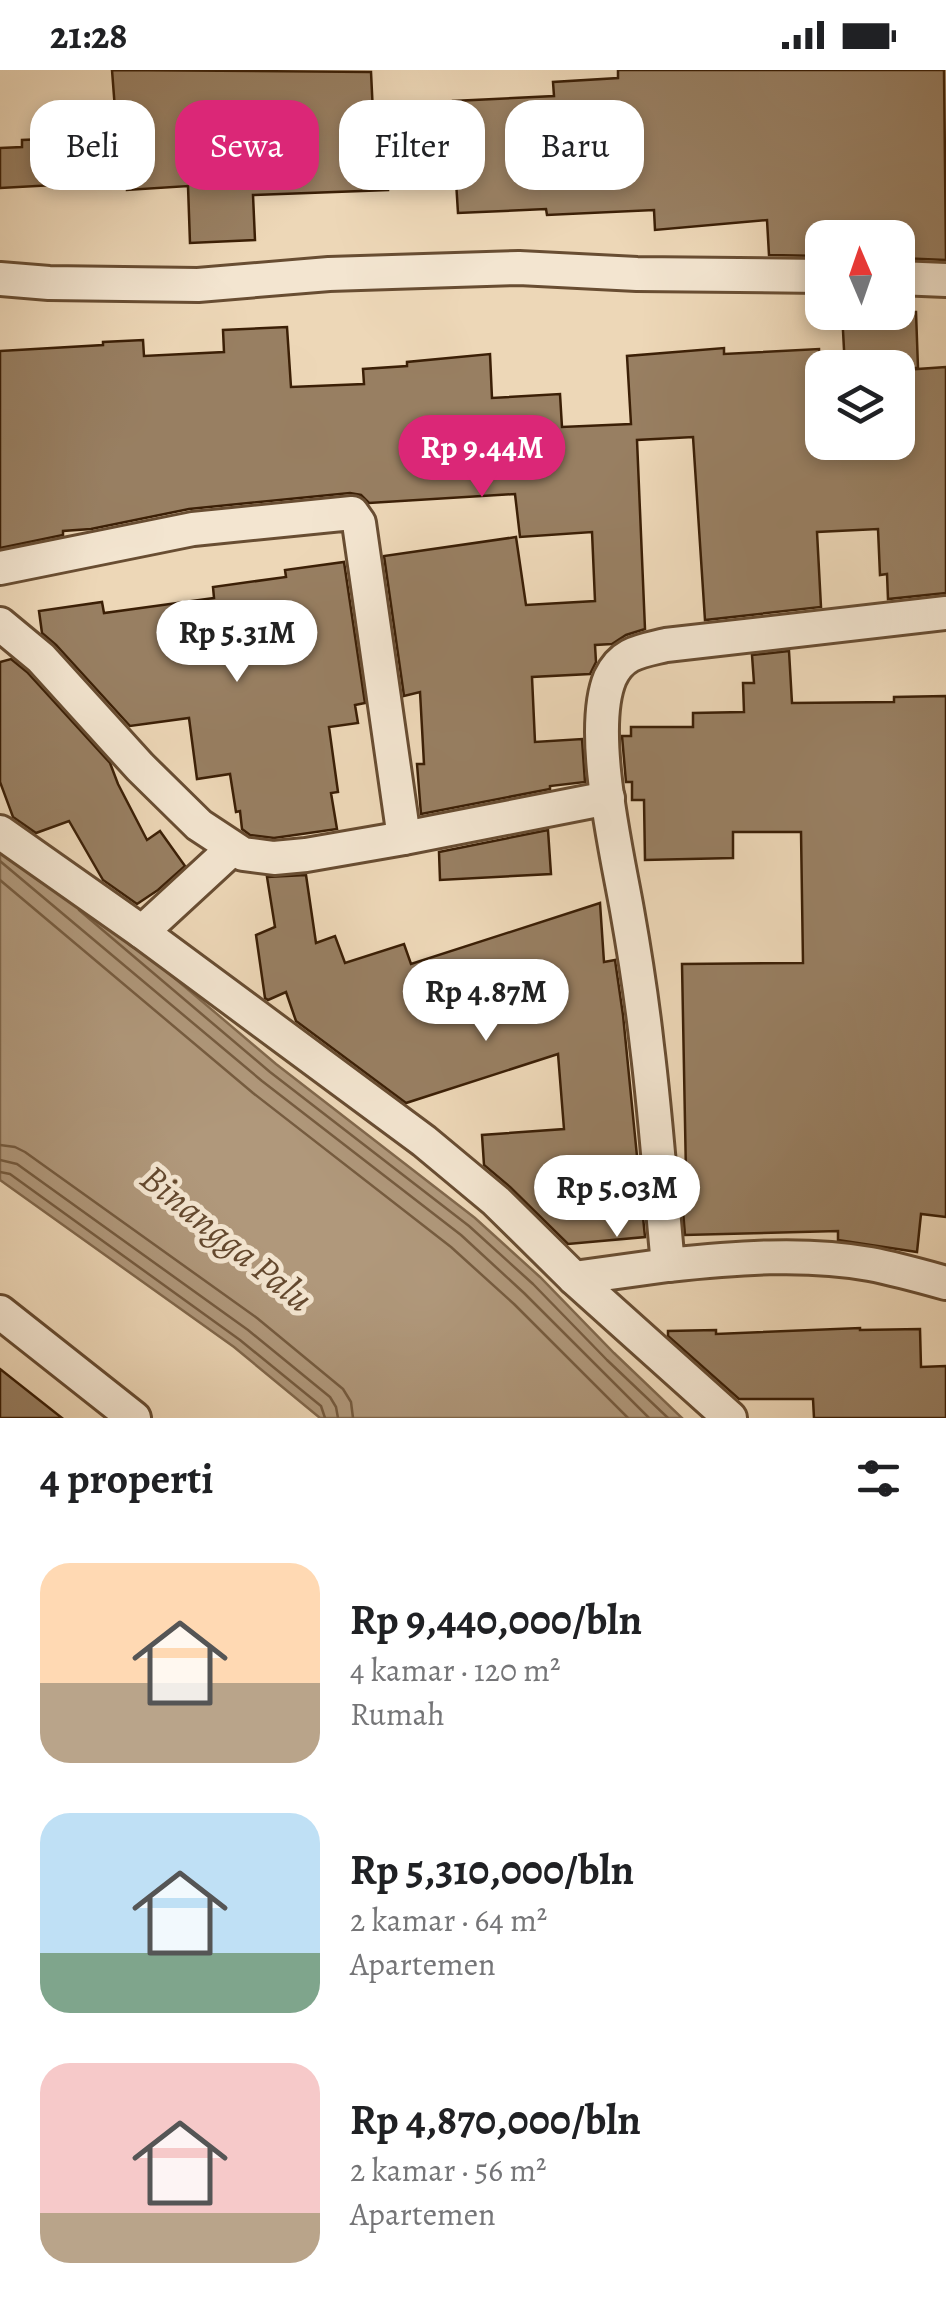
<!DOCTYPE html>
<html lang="id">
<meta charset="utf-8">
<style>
body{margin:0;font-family:Alegreya,serif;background:#f2f2f2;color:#202124;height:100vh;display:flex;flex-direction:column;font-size:38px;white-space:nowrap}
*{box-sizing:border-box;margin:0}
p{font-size:32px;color:#757577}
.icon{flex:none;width:55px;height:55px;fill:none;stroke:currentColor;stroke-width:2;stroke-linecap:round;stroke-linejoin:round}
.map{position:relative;height:1348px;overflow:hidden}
.details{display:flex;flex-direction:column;background:#fff;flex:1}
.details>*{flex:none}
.banner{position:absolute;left:30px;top:30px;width:888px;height:90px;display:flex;gap:20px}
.needle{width:65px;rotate:358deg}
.buttons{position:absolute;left:805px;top:150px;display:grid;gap:20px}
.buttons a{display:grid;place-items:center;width:110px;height:110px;border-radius:20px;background:#fff;box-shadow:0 5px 15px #0003;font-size:50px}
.price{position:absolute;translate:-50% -85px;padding:0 22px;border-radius:35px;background:#fff;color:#222;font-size:32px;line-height:65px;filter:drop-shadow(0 2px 5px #0008)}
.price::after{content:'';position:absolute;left:50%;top:60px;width:30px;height:22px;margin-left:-15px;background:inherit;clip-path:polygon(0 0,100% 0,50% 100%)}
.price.selected{background:#db2777;color:#fff}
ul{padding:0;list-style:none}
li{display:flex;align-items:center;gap:30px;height:250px;padding:0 40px}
li span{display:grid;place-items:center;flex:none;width:280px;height:200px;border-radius:30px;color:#555}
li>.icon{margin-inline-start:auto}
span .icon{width:120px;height:120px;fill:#fffc;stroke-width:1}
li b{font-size:42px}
h2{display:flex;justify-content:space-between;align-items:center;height:120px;padding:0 40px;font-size:42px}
.chip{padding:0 35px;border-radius:30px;background:#fff;box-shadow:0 5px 15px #0003;font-size:35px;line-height:90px}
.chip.selected{background:#db2777;color:#fff}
.status{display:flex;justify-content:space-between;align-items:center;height:70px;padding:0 50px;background:#fff;direction:ltr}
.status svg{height:28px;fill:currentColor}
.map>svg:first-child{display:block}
.water{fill:#b0987b;stroke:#81684c;stroke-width:2.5}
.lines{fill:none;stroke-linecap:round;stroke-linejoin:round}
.shore{stroke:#765c40;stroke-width:2.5}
.building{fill:#987f62;stroke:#3b1f06;stroke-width:2.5}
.street-casing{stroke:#684d32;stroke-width:38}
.street{stroke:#f3e5d0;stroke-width:32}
.labels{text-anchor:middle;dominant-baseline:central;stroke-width:10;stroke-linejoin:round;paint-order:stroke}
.water-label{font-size:38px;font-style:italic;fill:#64492f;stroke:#f3e5d0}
</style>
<div class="status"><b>21:28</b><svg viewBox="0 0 49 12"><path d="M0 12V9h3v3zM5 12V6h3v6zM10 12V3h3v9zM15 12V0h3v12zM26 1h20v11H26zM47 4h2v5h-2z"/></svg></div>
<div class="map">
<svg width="946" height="1348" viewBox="0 0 946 1348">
<rect width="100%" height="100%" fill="#edd7b7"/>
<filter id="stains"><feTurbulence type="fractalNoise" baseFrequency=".002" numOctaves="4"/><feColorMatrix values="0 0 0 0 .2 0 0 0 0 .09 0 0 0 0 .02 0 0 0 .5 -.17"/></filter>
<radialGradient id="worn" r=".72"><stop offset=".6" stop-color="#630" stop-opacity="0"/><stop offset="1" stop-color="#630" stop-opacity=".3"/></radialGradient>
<path class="water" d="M 0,763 L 28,784 L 276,994 L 475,1148 L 540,1207 L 614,1283 L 682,1348 L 320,1348 L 234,1277 L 0,1110 Z"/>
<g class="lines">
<g class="shore">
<path d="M 0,791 L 262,1011 L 461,1165 L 524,1223 L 649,1348"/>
<path d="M 0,810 L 253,1023 L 451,1177 L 514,1234 L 628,1348"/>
<path d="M 79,840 L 270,1002 L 469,1156 L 533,1214 L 607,1290 L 668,1348"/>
<path d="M 0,1075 L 15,1077 L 25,1082 L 257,1248 L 343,1319 L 351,1332 L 353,1348"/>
<path d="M 0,1090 L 17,1094 L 248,1260 L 330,1327 L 336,1337 L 338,1348"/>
<path d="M 0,1102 L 10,1104 L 240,1270 L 321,1336 L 325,1348"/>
</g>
</g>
<g class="building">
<path d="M 112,0 L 371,2 L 373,43 L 453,39 L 453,31 L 554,26 L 553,12 L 618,8 L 618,0 L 944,0 L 946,190 L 898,188 L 898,168 L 822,168 L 822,186 L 769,185 L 767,150 L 655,160 L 654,140 L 547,145 L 546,139 L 458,143 L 456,111 L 388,114 L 388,120 L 253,125 L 255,170 L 190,173 L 188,116 L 127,120 L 127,111 L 0,118 L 0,78 L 22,77 L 22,70 L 117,66 Z"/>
<path d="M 842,242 L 916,242 L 918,298 L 845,298 Z"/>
<path d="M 287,257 L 291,317 L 364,314 L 363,299 L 407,296 L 407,292 L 490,284 L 492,328 L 560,324 L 562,357 L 631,354 L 627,286 L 724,278 L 724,284 L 819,279 L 822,372 L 909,372 L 904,300 L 946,297 L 946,523 L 888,529 L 887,504 L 880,505 L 878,459 L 817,462 L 821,537 L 705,550 L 693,367 L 637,370 L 645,559 L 626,565 L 612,574 L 595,575 L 596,592 L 590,604 L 532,607 L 535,672 L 582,669 L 585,712 L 550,716 L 550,719 L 421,744 L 417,694 L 424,694 L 420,622 L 404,626 L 384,486 L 516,467 L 526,535 L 595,531 L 592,462 L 520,467 L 515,424 L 369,433 L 361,425 L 350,423 L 189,439 L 91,459 L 63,461 L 63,465 L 0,478 L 0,281 L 103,275 L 103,272 L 143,270 L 144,286 L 224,282 L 223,260 Z"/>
<path d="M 344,492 L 365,633 L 355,635 L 358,653 L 329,657 L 338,722 L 331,723 L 337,759 L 274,768 L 250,765 L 242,759 L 240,741 L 236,742 L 230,704 L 197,709 L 189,648 L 130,656 L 56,575 L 42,563 L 39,541 L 102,532 L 104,543 L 214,528 L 213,517 L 286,507 L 285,500 Z"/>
<path d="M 789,581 L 792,633 L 894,632 L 894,627 L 946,626 L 946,1147 L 921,1144 L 917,1182 L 838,1170 L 838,1161 L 685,1165 L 680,1105 L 686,1105 L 682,894 L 803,893 L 801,762 L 733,762 L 733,788 L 645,790 L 644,730 L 632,730 L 632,712 L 626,712 L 622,666 L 631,666 L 631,657 L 693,657 L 693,643 L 744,642 L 743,613 L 754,613 L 752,585 Z"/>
<path d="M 11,589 L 27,602 L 110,693 L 118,714 L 147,770 L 160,761 L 185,796 L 158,820 L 137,834 L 103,810 L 69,751 L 36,763 L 13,747 L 0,712 L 0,592 Z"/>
<path d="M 548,760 L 551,804 L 440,810 L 439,782 Z"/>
<path d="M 306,805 L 316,873 L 335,866 L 345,893 L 404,874 L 411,894 L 600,833 L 604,892 L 615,890 L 623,945 L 645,1167 L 568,1174 L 510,1117 L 484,1095 L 482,1065 L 564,1059 L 558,984 L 406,1033 L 296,951 L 286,922 L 268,930 L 265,928 L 256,865 L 275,857 L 267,807 Z"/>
<path d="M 860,1258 L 860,1260 L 920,1259 L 921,1297 L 946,1296 L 946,1348 L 814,1348 L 813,1329 L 739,1329 L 668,1266 L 668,1261 L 716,1260 L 716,1264 Z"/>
<path d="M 0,1299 L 62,1348 L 0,1348 Z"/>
</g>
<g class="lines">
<defs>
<g id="street">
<path d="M 898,208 L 946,210"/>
<path d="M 0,209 L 49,213 L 198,215 L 329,204 L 519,198 L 637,204 L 822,206"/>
<path d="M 0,498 L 193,459 L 352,443 L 359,453 L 404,768"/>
<path d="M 946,543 L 666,575 C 641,581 622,582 610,608 C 588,661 617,783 627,840 C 635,885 642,931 647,976 C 656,1048 661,1122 668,1195 C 734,1188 805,1182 870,1194 C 896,1199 921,1206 946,1213"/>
<path d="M 0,554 L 41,588 L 140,697 L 199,755 L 243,784 L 274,788 L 306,785 L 404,768 L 608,728"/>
<path d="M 0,762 L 142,862 L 424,1071 L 496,1131 L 574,1208 L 730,1348"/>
<path d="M 142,862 L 232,779"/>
<path d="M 574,1208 L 668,1195"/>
<path d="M 0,1242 L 134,1348"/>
</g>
</defs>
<use href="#street" class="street-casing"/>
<use href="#street" class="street"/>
</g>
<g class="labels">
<g class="water-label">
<text transform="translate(227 1168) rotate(39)">Binangga Palu</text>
</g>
</g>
<rect width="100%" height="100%" filter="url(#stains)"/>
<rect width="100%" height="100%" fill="url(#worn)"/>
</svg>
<div class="buttons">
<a><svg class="needle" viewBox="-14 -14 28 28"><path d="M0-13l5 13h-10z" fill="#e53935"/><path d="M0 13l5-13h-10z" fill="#757577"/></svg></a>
<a><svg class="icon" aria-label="layers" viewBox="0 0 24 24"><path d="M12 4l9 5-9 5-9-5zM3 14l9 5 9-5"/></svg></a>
</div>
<b class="price selected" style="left:482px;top:430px">Rp 9.44M</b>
<b class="price" style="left:237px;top:615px">Rp 5.31M</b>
<b class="price" style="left:486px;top:974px">Rp 4.87M</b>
<b class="price" style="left:617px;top:1170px">Rp 5.03M</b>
<div class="banner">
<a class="chip">Beli</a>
<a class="chip selected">Sewa</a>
<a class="chip">Filter</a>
<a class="chip">Baru</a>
</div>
</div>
<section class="details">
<h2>4 properti<svg class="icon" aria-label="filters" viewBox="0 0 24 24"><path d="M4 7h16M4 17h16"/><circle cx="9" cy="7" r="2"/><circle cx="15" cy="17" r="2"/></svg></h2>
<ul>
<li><span style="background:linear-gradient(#ffd9b3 60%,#b9a48a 0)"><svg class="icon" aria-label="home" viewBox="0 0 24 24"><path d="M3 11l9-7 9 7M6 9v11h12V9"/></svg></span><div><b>Rp 9,440,000/bln</b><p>4 kamar · 120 m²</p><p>Rumah</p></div></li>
<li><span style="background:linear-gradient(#bfe0f5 70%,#7fa58c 0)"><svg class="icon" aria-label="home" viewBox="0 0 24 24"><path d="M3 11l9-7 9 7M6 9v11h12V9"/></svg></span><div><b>Rp 5,310,000/bln</b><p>2 kamar · 64 m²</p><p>Apartemen</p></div></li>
<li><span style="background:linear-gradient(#f6c9c9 75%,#b9a48a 0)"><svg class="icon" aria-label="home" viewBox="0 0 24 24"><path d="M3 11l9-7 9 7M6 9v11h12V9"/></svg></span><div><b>Rp 4,870,000/bln</b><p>2 kamar · 56 m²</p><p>Apartemen</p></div></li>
</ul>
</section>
